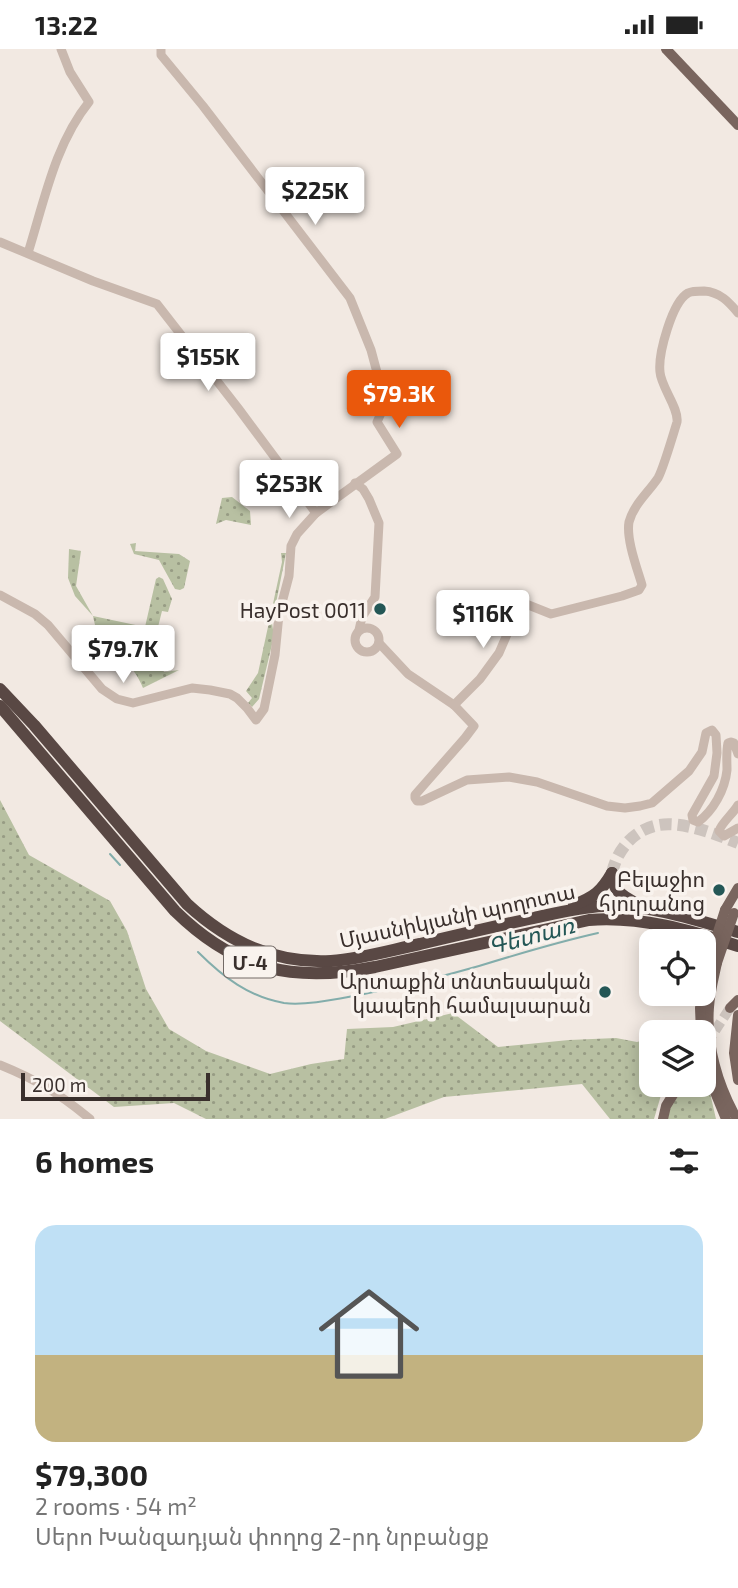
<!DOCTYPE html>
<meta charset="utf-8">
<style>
body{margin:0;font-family:"Exo 2","Noto Sans Armenian",sans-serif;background:#f6f6f6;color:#222;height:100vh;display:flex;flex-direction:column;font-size:26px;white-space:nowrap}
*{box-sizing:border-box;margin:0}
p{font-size:23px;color:#767676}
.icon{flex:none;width:38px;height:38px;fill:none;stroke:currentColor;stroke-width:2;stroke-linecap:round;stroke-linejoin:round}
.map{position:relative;height:1070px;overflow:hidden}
.side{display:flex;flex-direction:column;background:#fff;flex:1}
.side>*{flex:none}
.controls{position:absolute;left:639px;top:880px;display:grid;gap:14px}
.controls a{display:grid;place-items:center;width:77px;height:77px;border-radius:14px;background:#fff;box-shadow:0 4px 18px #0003;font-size:35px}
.scale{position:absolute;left:21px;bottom:18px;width:189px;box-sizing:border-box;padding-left:7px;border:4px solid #392f2c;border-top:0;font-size:19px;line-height:24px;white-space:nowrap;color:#392f2c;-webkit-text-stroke:5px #f9f3ee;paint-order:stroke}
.price{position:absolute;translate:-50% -60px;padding:0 16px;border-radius:7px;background:#fff;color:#222;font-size:23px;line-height:46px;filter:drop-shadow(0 2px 4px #0008)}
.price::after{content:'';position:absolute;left:50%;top:42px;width:21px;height:16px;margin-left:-10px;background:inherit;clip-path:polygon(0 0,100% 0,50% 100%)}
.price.active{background:#ea580c;color:#fff}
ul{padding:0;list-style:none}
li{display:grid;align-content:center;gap:14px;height:371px;padding:0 35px}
li span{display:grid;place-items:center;height:217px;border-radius:21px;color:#555}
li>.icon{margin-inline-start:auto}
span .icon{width:126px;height:126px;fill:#fffc;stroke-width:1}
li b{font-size:30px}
h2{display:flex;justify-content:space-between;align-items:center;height:84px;padding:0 35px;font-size:30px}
.status{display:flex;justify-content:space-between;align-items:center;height:49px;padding:0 35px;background:#fff;direction:ltr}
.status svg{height:19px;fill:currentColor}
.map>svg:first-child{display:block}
.grass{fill:url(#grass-dots)}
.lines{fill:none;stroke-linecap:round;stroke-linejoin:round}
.stream{stroke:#83adab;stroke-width:2}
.major-tunnel{stroke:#cdc4be;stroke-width:10;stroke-dasharray:10 5;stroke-linecap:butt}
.highway-tunnel{stroke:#cdc4be;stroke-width:12;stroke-dasharray:12 6;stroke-linecap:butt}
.minor{stroke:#c9b8ae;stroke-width:9}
.major{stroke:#79655e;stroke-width:10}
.highway{stroke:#594844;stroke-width:12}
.major-bridge{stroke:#79655e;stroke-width:10}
.poi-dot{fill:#245756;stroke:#f9f3ee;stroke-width:2.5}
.labels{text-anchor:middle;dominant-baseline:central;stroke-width:7;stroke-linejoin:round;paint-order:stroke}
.shield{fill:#f9f3ee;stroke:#736a66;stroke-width:2}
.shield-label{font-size:19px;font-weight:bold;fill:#392f2c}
.poi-label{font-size:21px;fill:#392f2c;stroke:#f9f3ee;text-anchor:end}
.street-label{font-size:21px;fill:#392f2c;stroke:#f9f3ee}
.water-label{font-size:23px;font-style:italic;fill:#245756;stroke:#f9f3ee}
</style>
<div class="status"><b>13:22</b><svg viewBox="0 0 49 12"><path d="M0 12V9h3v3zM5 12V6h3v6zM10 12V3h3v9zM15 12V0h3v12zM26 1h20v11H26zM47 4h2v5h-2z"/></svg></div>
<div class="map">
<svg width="738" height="1070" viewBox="0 0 738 1070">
<defs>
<pattern id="grass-dots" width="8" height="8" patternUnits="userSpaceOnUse" patternTransform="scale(1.75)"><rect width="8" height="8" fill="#b8c0a2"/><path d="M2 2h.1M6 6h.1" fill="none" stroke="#979c84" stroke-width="1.8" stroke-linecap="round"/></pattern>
</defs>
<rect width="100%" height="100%" fill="#f2e9e2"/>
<g class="grass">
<path d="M 232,448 L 250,462 L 251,476 L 226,471 L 216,475 L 222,449 Z"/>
<path d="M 136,494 L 135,502 L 179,505 L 190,512 L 184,539 L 180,541 L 175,540 L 159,511 L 134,505 L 130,495 Z"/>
<path d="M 69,500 L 81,502 L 76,537 L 93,567 L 145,578 L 156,530 L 159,528 L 163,530 L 172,550 L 168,563 L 162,562 L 152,602 L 156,606 L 164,623 L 179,621 L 143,639 C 133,614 119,608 99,594 L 93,567 L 75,547 L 68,529 Z"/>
<path d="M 281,504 L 286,504 L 272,574 L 274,587 L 259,650 L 252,658 L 248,654 L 252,649 L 246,642 L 258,624 L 282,513 Z"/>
<path d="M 0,751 L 29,806 L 110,852 L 127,882 L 146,940 L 169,980 L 206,1002 L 270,1025 L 311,1015 L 344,1010 L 347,980 L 393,978 L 453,964 L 498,998 L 569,991 L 616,989 L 637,993 L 651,989 L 651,1036 L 664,1036 L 654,1070 L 610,1070 L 582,1035 L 444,1048 L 385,1070 L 206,1070 L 174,1054 L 114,1058 L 0,972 Z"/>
<path d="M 704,1018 L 716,1070 L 666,1070 L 667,1063 L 684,1036 L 704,1036 Z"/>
</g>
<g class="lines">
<g class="stream">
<path d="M 110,805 L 120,816"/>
<path d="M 198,903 C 223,928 249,948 284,954 C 307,957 341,949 364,945 C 403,937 441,928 479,917 C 518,905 558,893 598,884"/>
</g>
<path class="major-tunnel" d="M 707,994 L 730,959"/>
<path class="highway-tunnel" d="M 612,824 C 617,801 634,780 659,776 C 682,772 716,785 738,794"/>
<g class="minor">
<path d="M 0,193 L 93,232 L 157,255 L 238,359 L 316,464 L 397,405 L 377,373 L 382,362 L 382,342 L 371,301 L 350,249 L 203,57 L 161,6 L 161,0"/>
<path d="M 28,204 C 44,153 55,95 89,53 L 70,23 L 61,0"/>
<path d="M 355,434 L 363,440 L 369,450 L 379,474 L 375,548 L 362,568 L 359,581"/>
<path d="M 0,546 L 35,565 L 48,576 L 102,640 L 117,650 L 133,654 L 192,639 L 210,641 L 230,645 L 237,649 L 247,659 L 256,671 L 264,660 L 275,606 L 279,565 L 289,527 L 291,497 L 297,485 L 316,464"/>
<circle cx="367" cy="591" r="12"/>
<path d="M 379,594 L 408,625 L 454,656 L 474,677 L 465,689 L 415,746 L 415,749 L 417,752 L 422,752 L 467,731 L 509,728 L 537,733 L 607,757 L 625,759 L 640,757 L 652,754 L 689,722 L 702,703 L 706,684 L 712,681 L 716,686 L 717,704 L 714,727 L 692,766 L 693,771 L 698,773 C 713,762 725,741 727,721 C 727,712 726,703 728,694 L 731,693 L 734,694 L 738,705"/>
<path d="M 454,656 L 480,630 L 499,604 L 521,553 L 551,565 L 622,547 L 639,541 L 642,536 C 637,519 626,490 629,473 C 634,455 648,444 658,429 C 663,420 674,383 677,373 C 679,359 661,338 660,323 C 658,305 672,253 688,244 C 692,242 699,242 704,242 C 720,243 729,253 738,264"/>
<path d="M 738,756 C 733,765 722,773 719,782 L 724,787 L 738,779"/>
<path d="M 0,1016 C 37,1031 60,1045 90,1070"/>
</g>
<g class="major">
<path d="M 666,0 L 738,76"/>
<path d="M 725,861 L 738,839"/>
<path d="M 717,914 C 714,928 710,943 709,958 C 706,996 718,1037 737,1070"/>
<path d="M 704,933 L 709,911"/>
<path d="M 730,959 L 738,951"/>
<path d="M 738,966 L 734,1004 L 738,1031"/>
<path d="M 701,984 L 700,959 L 702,945"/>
<path d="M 704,998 L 710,1031 L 726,1070"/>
<path d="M 663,1070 L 666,1057 L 679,1036"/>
</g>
<g class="highway">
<path d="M 0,640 L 34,676 L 187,855 C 228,893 274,915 331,912 C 361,910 391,901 420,895 C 458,886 496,877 534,869 C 557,864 580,858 603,857 C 649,855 694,870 738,883"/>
<path d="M 0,657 L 175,862 C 235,921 293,934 375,918 L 589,871 C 640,867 689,881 738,897"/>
<path d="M 612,824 C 613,844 623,847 639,856"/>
<path d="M 574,856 C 594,848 601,843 612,824"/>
</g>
<g class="major-bridge">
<path d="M 709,911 L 725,861"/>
<path d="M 717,914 L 734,864"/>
</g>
</g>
<g class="poi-dot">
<circle cx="380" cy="560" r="7"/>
<circle cx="719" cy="841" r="7"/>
<circle cx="605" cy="943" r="7"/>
</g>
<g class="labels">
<rect class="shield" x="224" y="897.5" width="52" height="31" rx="5"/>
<g class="shield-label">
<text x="250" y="913">Մ-4</text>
</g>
<g class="poi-label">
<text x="366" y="560">HayPost 0011</text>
<text x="705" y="829">Բելաջիո<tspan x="705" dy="24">հյուրանոց</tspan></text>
<text x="591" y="931">Արտաքին տնտեսական<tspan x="591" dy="24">կապերի համալսարան</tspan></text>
</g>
<g class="street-label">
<text transform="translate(457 866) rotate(-12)">Մյասնիկյանի պողոտա</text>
</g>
<g class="water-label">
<text transform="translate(531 886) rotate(-15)">Գետառ</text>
</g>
</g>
</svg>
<div class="controls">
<a><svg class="icon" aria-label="locate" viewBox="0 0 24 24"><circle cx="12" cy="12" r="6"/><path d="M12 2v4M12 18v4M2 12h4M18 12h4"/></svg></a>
<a><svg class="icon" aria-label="layers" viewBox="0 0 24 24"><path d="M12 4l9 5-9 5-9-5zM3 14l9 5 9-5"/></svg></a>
</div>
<div class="scale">200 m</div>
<b class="price" style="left:315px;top:178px">$225K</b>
<b class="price" style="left:208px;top:344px">$155K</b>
<b class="price active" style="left:399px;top:381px">$79.3K</b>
<b class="price" style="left:289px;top:471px">$253K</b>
<b class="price" style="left:483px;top:601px">$116K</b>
<b class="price" style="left:123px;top:636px">$79.7K</b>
</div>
<section class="side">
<h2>6 homes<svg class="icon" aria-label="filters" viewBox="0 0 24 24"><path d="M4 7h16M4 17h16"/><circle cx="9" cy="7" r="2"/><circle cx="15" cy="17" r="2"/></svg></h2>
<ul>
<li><span style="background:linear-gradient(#bfe0f5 60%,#c2b280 0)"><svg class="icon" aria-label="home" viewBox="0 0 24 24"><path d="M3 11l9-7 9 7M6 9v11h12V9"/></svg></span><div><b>$79,300</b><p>2 rooms · 54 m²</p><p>Սերո Խանզադյան փողոց 2-րդ նրբանցք</p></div></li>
</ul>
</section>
